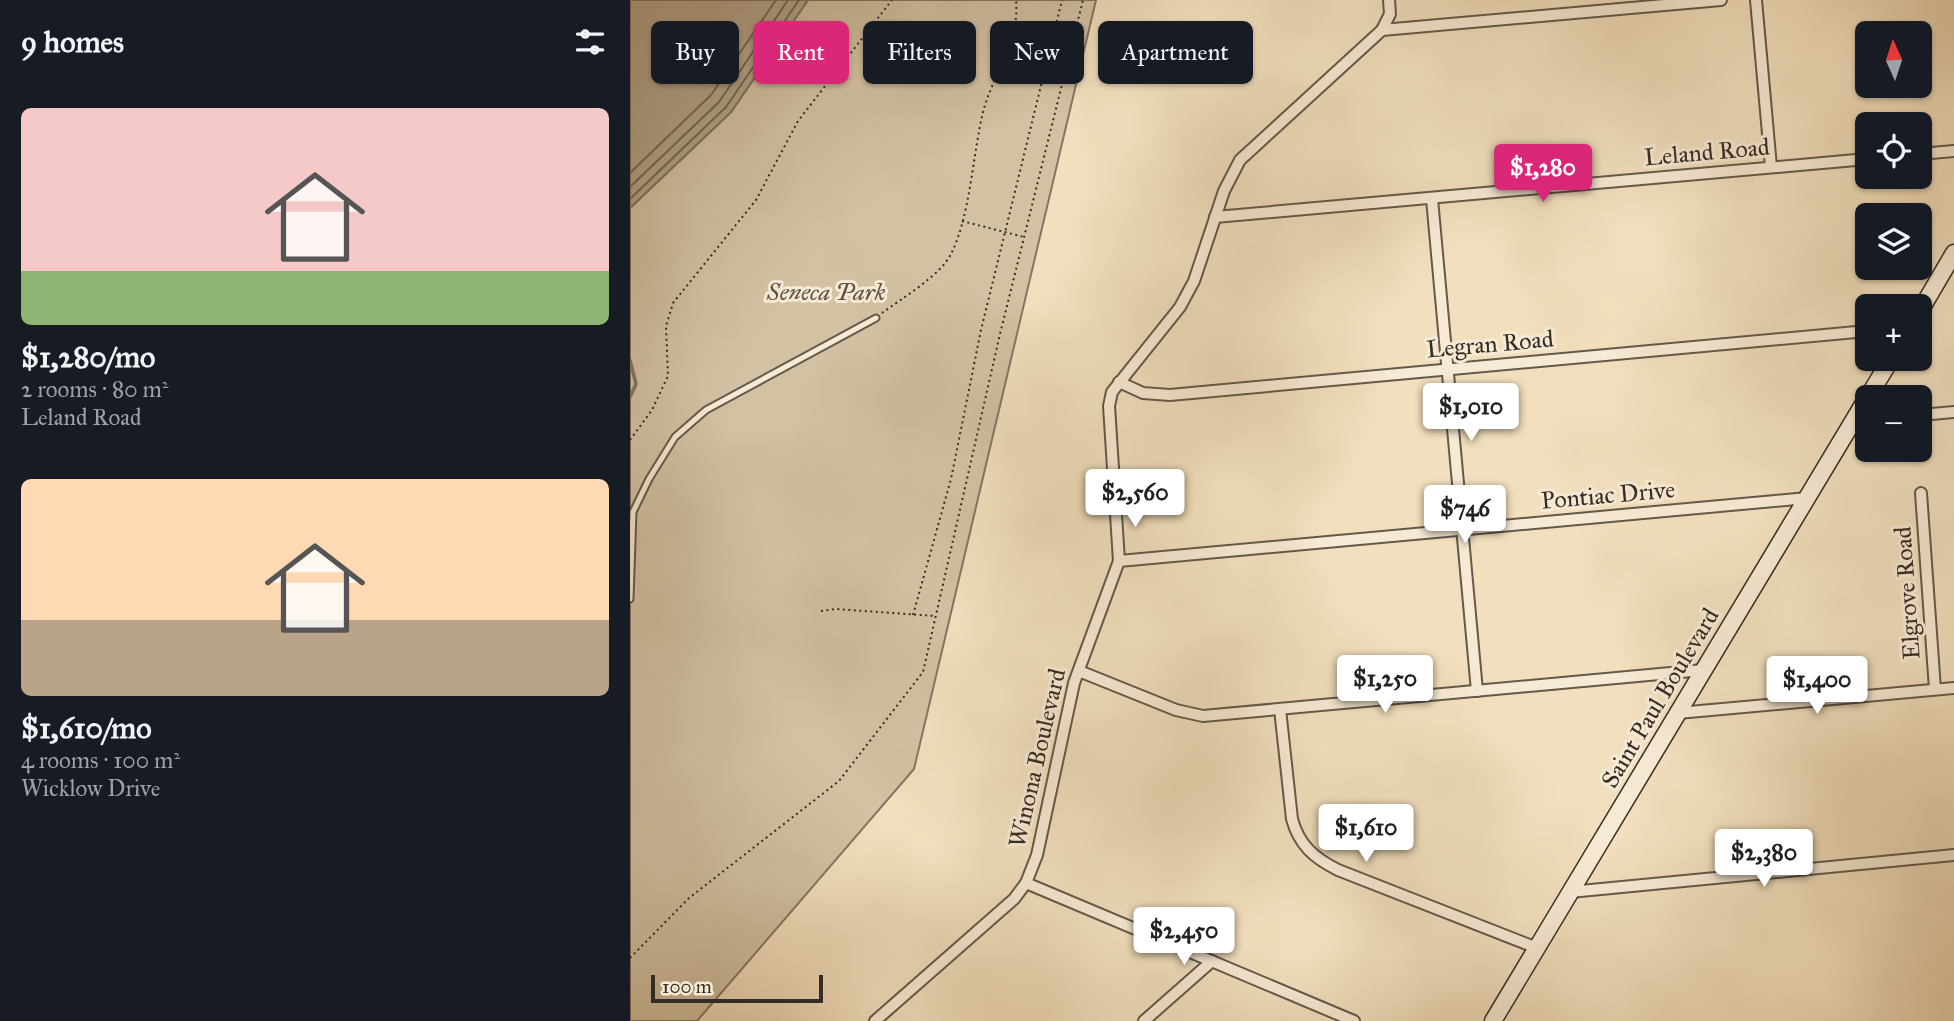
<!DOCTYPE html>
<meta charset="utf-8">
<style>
body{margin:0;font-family:"IM FELL Great Primer",serif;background:#242831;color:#f1f3f6;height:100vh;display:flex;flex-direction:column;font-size:26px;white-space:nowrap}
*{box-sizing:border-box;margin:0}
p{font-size:23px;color:#9ea1a6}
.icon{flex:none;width:38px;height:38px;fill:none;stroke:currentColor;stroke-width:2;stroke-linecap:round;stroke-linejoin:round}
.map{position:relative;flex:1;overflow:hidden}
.details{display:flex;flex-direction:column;background:#171b24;width:630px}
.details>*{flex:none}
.banner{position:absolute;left:21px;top:21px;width:665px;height:63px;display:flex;gap:14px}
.needle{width:46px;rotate:357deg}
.tools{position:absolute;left:1225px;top:21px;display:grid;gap:14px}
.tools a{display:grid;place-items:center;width:77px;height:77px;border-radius:10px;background:#171b24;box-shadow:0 2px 5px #0004;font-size:35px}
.scale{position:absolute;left:21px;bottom:18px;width:172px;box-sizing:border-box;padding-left:7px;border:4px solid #352c24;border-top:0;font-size:19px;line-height:24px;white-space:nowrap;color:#352c24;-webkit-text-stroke:5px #f7ead4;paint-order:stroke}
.price{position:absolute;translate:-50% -60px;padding:0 16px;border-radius:7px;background:#fff;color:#222;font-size:23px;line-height:46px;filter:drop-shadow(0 2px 4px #0008)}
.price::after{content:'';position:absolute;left:50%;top:42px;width:21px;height:16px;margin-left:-10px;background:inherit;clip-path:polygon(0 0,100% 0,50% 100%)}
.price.on{background:#db2777;color:#fff}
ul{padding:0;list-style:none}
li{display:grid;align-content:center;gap:14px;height:371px;padding:0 21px}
li span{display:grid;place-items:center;height:217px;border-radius:10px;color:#555}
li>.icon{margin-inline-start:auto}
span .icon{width:126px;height:126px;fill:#fffc;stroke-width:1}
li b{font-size:30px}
h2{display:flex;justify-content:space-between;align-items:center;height:84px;padding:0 21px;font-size:30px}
.pill{padding:0 24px;border-radius:10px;background:#171b24;box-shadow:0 2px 5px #0004;font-size:24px;line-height:63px}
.pill.on{background:#db2777;color:#fff}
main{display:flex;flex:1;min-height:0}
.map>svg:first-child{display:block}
.green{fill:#d2c1a3;stroke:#847664;stroke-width:2}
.water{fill:#b2a289;stroke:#807361;stroke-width:2}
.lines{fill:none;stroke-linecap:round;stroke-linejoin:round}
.shore{stroke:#746756;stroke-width:2}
.stream{stroke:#807361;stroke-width:3.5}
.lane-casing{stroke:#64594a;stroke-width:9}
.street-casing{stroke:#64594a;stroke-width:14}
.secondary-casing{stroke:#352c24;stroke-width:19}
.path{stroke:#352c24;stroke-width:2;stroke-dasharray:2 3.5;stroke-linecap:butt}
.lane{stroke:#f7ead4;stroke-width:5}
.street{stroke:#f7ead4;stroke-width:10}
.secondary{stroke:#f7ead4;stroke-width:16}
.labels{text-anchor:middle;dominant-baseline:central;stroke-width:6;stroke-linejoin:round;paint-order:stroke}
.street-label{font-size:24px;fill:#352c24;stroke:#f7ead4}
.park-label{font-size:24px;font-style:italic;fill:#5c5144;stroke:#f7ead4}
</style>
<main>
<section class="details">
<h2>9 homes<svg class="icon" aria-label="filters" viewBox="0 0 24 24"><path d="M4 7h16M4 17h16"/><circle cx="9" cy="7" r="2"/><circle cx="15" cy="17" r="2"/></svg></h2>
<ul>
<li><span style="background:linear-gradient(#f6c9c9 75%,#8fb573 0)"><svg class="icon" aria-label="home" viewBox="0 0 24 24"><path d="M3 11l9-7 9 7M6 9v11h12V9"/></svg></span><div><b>$1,280/mo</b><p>2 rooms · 80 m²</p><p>Leland Road</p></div></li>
<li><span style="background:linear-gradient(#ffd9b3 65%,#b9a48a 0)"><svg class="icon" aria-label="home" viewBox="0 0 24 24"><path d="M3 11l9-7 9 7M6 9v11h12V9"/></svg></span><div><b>$1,610/mo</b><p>4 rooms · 100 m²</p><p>Wicklow Drive</p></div></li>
</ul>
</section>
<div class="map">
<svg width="1324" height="1021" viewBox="0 0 1324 1021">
<rect width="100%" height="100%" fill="#f2dfbd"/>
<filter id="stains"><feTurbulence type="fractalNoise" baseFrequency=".00286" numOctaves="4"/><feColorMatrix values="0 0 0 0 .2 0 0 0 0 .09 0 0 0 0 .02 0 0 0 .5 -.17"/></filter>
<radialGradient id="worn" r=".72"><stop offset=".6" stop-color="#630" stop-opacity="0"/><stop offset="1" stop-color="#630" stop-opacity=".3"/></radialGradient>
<path class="green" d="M 178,0 L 466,0 L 284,769 L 67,1021 L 0,1021 L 0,208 L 101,112 Z"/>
<path class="water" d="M 0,0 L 178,0 L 101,112 L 0,208 Z"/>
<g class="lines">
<g class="shore">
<path d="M 0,173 L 81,95 L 146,0"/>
<path d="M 0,187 L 89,102 L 158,0"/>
<path d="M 0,199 L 96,107 L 169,0"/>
</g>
<path class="stream" d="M 0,360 L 6,384 L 0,397"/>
<defs>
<path id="lane" d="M 0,599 L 3,512 L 19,479 L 45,437 L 76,410 L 246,318"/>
<g id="street">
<path d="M 1126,0 L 1141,167"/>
<path d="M 752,30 L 1091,0"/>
<path d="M 1290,154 L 1324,151"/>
<path d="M 802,199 L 847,691"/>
<path d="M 585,217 L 1237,159"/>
<path d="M 489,382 L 513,393 L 540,395 L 1237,331"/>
<path d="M 1290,415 L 1324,412"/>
<path d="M 1291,493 L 1305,689"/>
<path d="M 489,561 L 1177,498"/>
<path d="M 449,671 L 546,710 L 573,716 L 1073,670"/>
<path d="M 650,709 L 662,819 C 669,845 684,858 708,870 L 907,948"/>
<path d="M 1048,713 L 1324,688"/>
<path d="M 396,883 L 724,1021"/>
<path d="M 940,892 L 1324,855"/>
<path d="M 245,1021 L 384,899 L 396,883 L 407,855 L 444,683 L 489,561 L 479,406 L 482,392 L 550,307 L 564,281 L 594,191 L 610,160 L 752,30 L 760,14 L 759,0"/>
<path d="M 514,1021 L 582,961"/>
</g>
<g id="secondary">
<path d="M 1290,311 L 1324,253"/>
<path d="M 1238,397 L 1261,359"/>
<path d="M 863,1021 L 1237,398"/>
</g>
</defs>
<use href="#lane" class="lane-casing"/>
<use href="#street" class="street-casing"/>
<use href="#secondary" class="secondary-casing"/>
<g class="path">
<path d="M 332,221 L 394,237"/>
<path d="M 252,313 C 271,299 311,275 321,254 C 340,217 343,153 353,112 C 363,74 390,41 386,0"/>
<path d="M 0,440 L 22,410 L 38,376 L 36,326 L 43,303 L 126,200 L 168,121 L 262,0"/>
<path d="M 191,611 L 206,609 L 305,616"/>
<path d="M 283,615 L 321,479 L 351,330 L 432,0"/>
<path d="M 0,958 L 59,898 L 209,781 L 293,672 L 370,334 L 453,0"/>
</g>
<use href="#lane" class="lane"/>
<use href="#street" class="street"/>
<use href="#secondary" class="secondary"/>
</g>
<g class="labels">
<g class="street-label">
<text transform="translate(1077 152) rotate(-5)">Leland Road</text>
<text transform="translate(860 344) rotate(-5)">Legran Road</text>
<text transform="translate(978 495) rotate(-5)">Pontiac Drive</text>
<text transform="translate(1277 593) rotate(-94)">Elgrove Road</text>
<text transform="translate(1030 698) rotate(-59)">Saint Paul Boulevard</text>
<text transform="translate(407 758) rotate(-77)">Winona Boulevard</text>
</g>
<g class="park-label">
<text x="196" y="292">Seneca Park</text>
</g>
</g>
<rect width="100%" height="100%" filter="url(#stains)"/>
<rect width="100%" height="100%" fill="url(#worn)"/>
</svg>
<div class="tools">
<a><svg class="needle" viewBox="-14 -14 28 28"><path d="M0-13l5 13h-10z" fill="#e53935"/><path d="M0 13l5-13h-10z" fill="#9ea1a6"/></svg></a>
<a><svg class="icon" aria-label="locate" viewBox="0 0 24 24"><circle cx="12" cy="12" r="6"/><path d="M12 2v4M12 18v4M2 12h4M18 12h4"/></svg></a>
<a><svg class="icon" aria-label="layers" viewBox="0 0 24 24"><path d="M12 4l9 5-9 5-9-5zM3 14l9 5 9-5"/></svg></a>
<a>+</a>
<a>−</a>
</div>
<div class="scale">100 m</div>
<b class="price on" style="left:913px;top:204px">$1,280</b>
<b class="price" style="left:841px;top:443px">$1,010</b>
<b class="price" style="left:505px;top:529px">$2,560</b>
<b class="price" style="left:835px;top:545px">$746</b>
<b class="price" style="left:755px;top:715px">$1,250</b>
<b class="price" style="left:1187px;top:716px">$1,400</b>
<b class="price" style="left:736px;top:864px">$1,610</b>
<b class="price" style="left:1134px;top:889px">$2,380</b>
<b class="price" style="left:554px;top:967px">$2,450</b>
<div class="banner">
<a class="pill">Buy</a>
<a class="pill on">Rent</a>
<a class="pill">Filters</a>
<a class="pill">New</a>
<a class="pill">Apartment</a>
</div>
</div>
</main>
